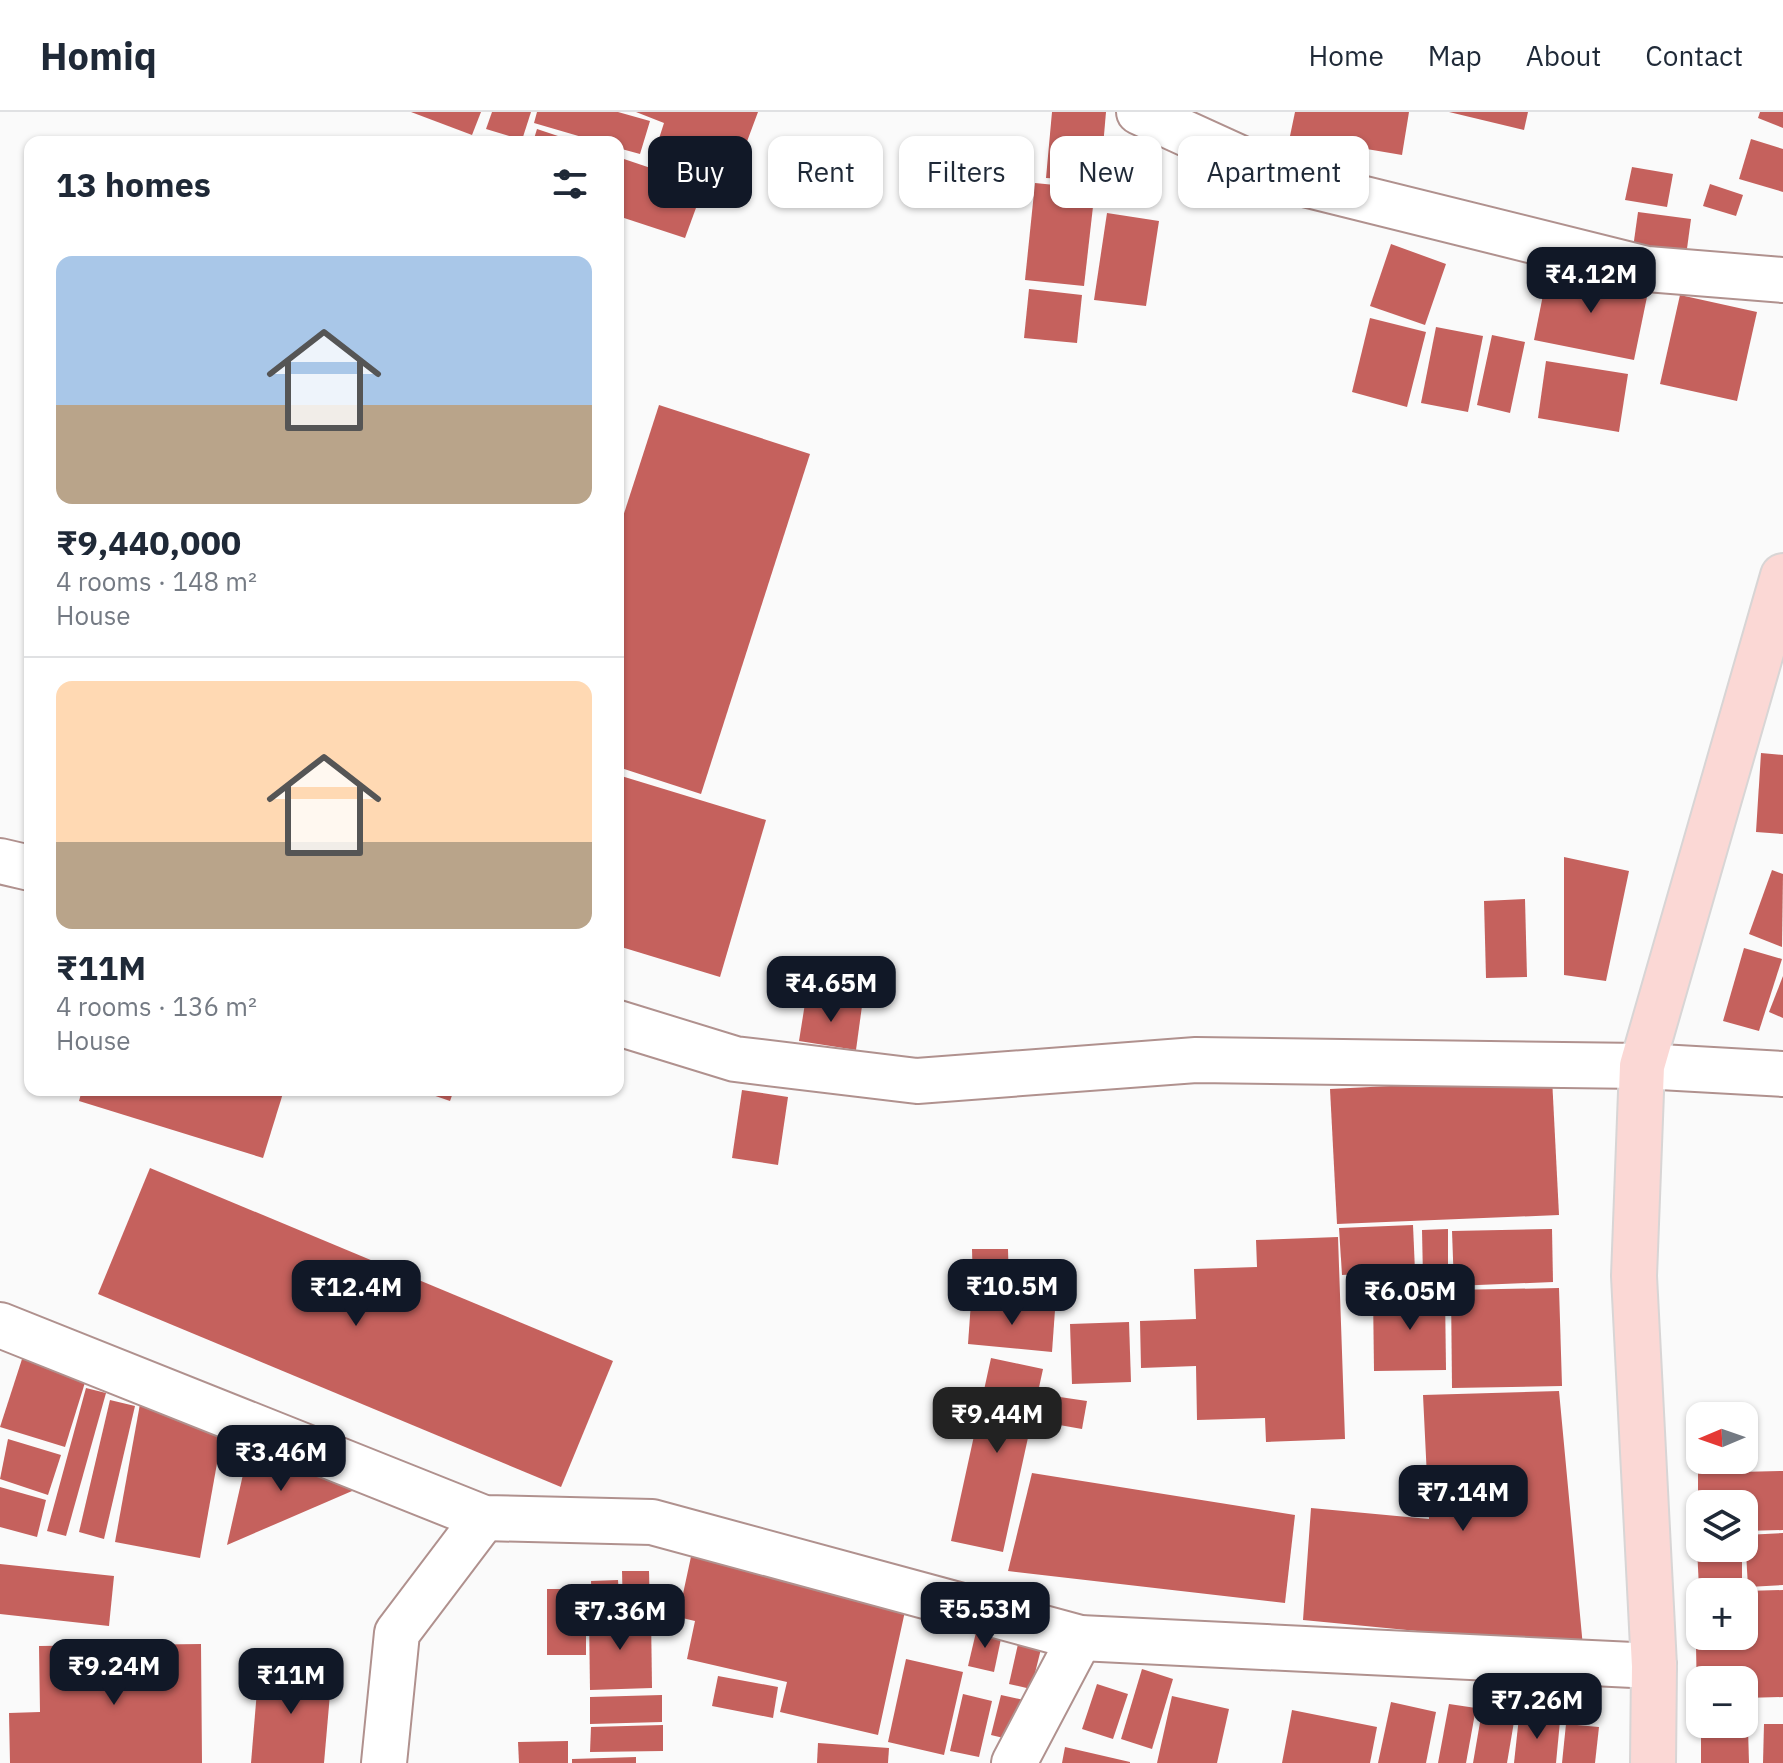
<!DOCTYPE html>
<meta charset="utf-8">
<style>
body{margin:0;font-family:"IBM Plex Sans",sans-serif;background:#f2f2f3;color:#1f2937;height:100vh;display:flex;flex-direction:column;font-size:30px;white-space:nowrap}
*{box-sizing:border-box;margin:0}
p{font-size:26px;color:#747a83}
.icon{flex:none;width:44px;height:44px;fill:none;stroke:currentColor;stroke-width:2;stroke-linecap:round;stroke-linejoin:round}
.map{position:relative;flex:1;overflow:hidden}
.side{position:absolute;left:24px;top:24px;width:600px;height:960px;display:flex;flex-direction:column;background:#fff;border-radius:16px;box-shadow:0 2px 6px #0004}
.side>*{flex:none}
.banner{position:absolute;left:648px;top:24px;width:760px;height:72px;display:flex;gap:16px}
.needle{width:52px;rotate:268deg}
.buttons{position:absolute;left:1686px;top:1290px;display:grid;gap:16px}
.buttons a{display:grid;place-items:center;width:72px;height:72px;border-radius:16px;background:#fff;box-shadow:0 2px 6px #0004;font-size:40px}
.price{position:absolute;translate:-50% -68px;padding:0 18px;border-radius:16px;background:#111827;color:#fff;font-size:26px;line-height:52px;filter:drop-shadow(0 2px 4px #0008)}
.price::after{content:'';position:absolute;left:50%;top:48px;width:24px;height:18px;margin-left:-12px;background:inherit;clip-path:polygon(0 0,100% 0,50% 100%)}
.price.on{background:#222;color:#fff}
ul{padding:0;list-style:none}
li{display:grid;align-content:center;gap:16px;height:424px;padding:0 32px}
li+li{border-top:2px solid #e0e1e3}
li span{display:grid;place-items:center;height:248px;border-radius:16px;color:#555}
li>.icon{margin-inline-start:auto}
span .icon{width:144px;height:144px;fill:#fffc;stroke-width:1}
li b{font-size:34px}
h2{display:flex;justify-content:space-between;align-items:center;height:96px;padding:0 32px;font-size:34px}
.tag{padding:0 28px;border-radius:16px;background:#fff;box-shadow:0 2px 6px #0004;font-size:28px;line-height:72px}
.tag.on{background:#111827;color:#fff}
header{display:flex;align-items:center;gap:48px;box-sizing:border-box;height:112px;padding:0 40px;background:#fff;border-bottom:2px solid #e0e1e3}
header strong{font-size:38px}
nav{display:flex;gap:44px;margin-inline-start:auto;font-size:28px}
.map>svg:first-child{display:block}
.building{fill:#c5615d}
.lines{fill:none;stroke-linecap:round;stroke-linejoin:round}
.minor-casing{stroke:#b0918e;stroke-width:48}
.major-casing{stroke:#d8d5d5;stroke-width:48}
.minor{stroke:#fff;stroke-width:44}
.major{stroke:#fbd8d5;stroke-width:44}
</style>
<header>
<strong>Homiq</strong>
<nav><a>Home</a><a>Map</a><a>About</a><a>Contact</a></nav>
</header>
<div class="map">
<svg width="1783" height="1651" viewBox="0 0 1783 1651">
<rect width="100%" height="100%" fill="#fafafa"/>
<g class="building">
<path d="M 411,0 L 481,0 L 472,23 Z"/>
<path d="M 492,0 L 531,0 L 522,28 L 486,17 Z"/>
<path d="M 537,0 L 618,0 L 650,9 L 640,42 L 618,36 L 618,30 L 599,30 L 534,11 Z"/>
<path d="M 636,0 L 758,0 L 733,67 L 655,39 L 664,11 Z"/>
<path d="M 1052,0 L 1106,0 L 1100,69 L 1046,66 Z"/>
<path d="M 1295,0 L 1409,0 L 1402,43 L 1290,24 Z"/>
<path d="M 1449,0 L 1528,0 L 1524,18 Z"/>
<path d="M 1760,0 L 1783,0 L 1783,16 L 1758,6 Z"/>
<path d="M 537,17 L 573,29 L 573,30 L 533,30 Z"/>
<path d="M 1751,27 L 1783,37 L 1783,80 L 1739,67 Z"/>
<path d="M 618,45 L 704,74 L 685,126 L 618,104 Z"/>
<path d="M 1632,55 L 1673,62 L 1667,95 L 1625,88 Z"/>
<path d="M 1035,71 L 1095,77 L 1084,174 L 1025,168 Z"/>
<path d="M 1710,72 L 1743,83 L 1736,104 L 1703,94 Z"/>
<path d="M 1638,100 L 1691,107 L 1686,144 L 1633,136 Z"/>
<path d="M 1107,101 L 1159,109 L 1146,194 L 1094,188 Z"/>
<path d="M 1391,132 L 1446,152 L 1425,213 L 1370,194 Z"/>
<path d="M 1548,158 L 1648,180 L 1634,248 L 1534,228 Z"/>
<path d="M 1029,177 L 1082,183 L 1077,231 L 1024,226 Z"/>
<path d="M 1680,183 L 1757,200 L 1737,289 L 1660,272 Z"/>
<path d="M 1370,206 L 1426,220 L 1407,295 L 1352,280 Z"/>
<path d="M 1436,215 L 1483,224 L 1468,300 L 1421,291 Z"/>
<path d="M 1492,223 L 1525,230 L 1510,301 L 1477,293 Z"/>
<path d="M 1546,249 L 1628,262 L 1619,320 L 1538,306 Z"/>
<path d="M 659,293 L 810,342 L 701,682 L 618,655 L 618,420 Z"/>
<path d="M 1761,641 L 1783,643 L 1783,722 L 1756,720 Z"/>
<path d="M 618,663 L 766,708 L 720,865 L 618,834 Z"/>
<path d="M 1564,745 L 1629,759 L 1606,869 L 1564,863 Z"/>
<path d="M 1772,758 L 1783,762 L 1782,835 L 1749,822 Z"/>
<path d="M 1525,787 L 1527,865 L 1486,866 L 1484,789 Z"/>
<path d="M 1744,836 L 1782,847 L 1759,919 L 1723,909 Z"/>
<path d="M 1783,864 L 1783,906 L 1769,900 Z"/>
<path d="M 806,885 L 862,894 L 856,938 L 799,929 Z"/>
<path d="M 1552,966 L 1559,1103 L 1337,1112 L 1330,977 Z"/>
<path d="M 82,978 L 284,978 L 263,1046 L 79,989 Z"/>
<path d="M 418,978 L 454,978 L 450,989 Z"/>
<path d="M 742,978 L 788,985 L 778,1053 L 732,1046 Z"/>
<path d="M 150,1056 L 613,1249 L 561,1375 L 98,1182 Z"/>
<path d="M 1413,1113 L 1415,1159 L 1342,1163 L 1339,1116 Z"/>
<path d="M 1448,1117 L 1448,1165 L 1423,1166 L 1422,1118 Z"/>
<path d="M 1552,1117 L 1553,1170 L 1454,1174 L 1452,1119 Z"/>
<path d="M 1338,1125 L 1345,1327 L 1266,1330 L 1265,1306 L 1197,1308 L 1196,1254 L 1141,1256 L 1140,1209 L 1196,1207 L 1194,1157 L 1257,1155 L 1256,1128 Z"/>
<path d="M 972,1137 L 1008,1137 L 1009,1175 L 973,1175 Z"/>
<path d="M 1559,1176 L 1562,1274 L 1452,1276 L 1451,1178 Z"/>
<path d="M 1445,1180 L 1446,1258 L 1374,1259 L 1373,1181 Z"/>
<path d="M 971,1190 L 1055,1198 L 1052,1240 L 968,1232 Z"/>
<path d="M 1129,1210 L 1131,1270 L 1072,1272 L 1070,1212 Z"/>
<path d="M 23,1244 L 87,1264 L 65,1335 L 0,1315 Z"/>
<path d="M 991,1246 L 1043,1257 L 1003,1440 L 951,1429 Z"/>
<path d="M 86,1276 L 106,1281 L 66,1424 L 47,1419 Z"/>
<path d="M 1559,1279 L 1583,1535 L 1303,1508 L 1311,1396 L 1429,1407 L 1423,1283 Z"/>
<path d="M 1053,1284 L 1087,1289 L 1082,1317 L 1048,1311 Z"/>
<path d="M 110,1288 L 135,1294 L 104,1427 L 79,1420 Z"/>
<path d="M 140,1292 L 225,1307 L 200,1446 L 115,1430 Z"/>
<path d="M 8,1327 L 61,1343 L 48,1383 L 0,1367 Z"/>
<path d="M 249,1336 L 366,1373 L 227,1433 Z"/>
<path d="M 1783,1359 L 1783,1418 L 1744,1419 L 1744,1392 L 1698,1392 L 1698,1361 Z"/>
<path d="M 1032,1361 L 1295,1403 L 1285,1491 L 1008,1459 Z"/>
<path d="M 0,1375 L 46,1388 L 37,1425 L 0,1415 Z"/>
<path d="M 1783,1421 L 1783,1473 L 1748,1475 L 1745,1423 Z"/>
<path d="M 1697,1436 L 1742,1436 L 1742,1475 L 1699,1476 Z"/>
<path d="M 692,1440 L 907,1490 L 878,1623 L 780,1600 L 787,1570 L 687,1547 L 695,1509 L 678,1505 Z"/>
<path d="M 0,1452 L 114,1464 L 109,1514 L 0,1502 Z"/>
<path d="M 622,1459 L 649,1459 L 650,1501 L 623,1501 Z"/>
<path d="M 618,1468 L 620,1500 L 592,1501 L 591,1469 Z"/>
<rect x="547" y="1477" width="39" height="66"/>
<path d="M 1783,1478 L 1783,1585 L 1744,1586 L 1744,1568 L 1700,1568 L 1700,1587 L 1697,1587 L 1695,1480 L 1700,1480 L 1700,1524 L 1744,1524 L 1744,1479 Z"/>
<path d="M 651,1502 L 652,1576 L 590,1578 L 589,1504 Z"/>
<path d="M 977,1516 L 1002,1522 L 994,1560 L 968,1554 Z"/>
<path d="M 201,1532 L 202,1651 L 10,1651 L 9,1601 L 40,1600 L 39,1534 Z"/>
<path d="M 1018,1532 L 1041,1537 L 1031,1577 L 1009,1572 Z"/>
<path d="M 906,1547 L 963,1560 L 944,1643 L 888,1630 Z"/>
<path d="M 259,1554 L 332,1559 L 324,1651 L 251,1651 Z"/>
<path d="M 1142,1557 L 1173,1567 L 1152,1637 L 1121,1627 Z"/>
<path d="M 718,1564 L 778,1575 L 773,1606 L 712,1594 Z"/>
<path d="M 1097,1572 L 1128,1582 L 1113,1627 L 1082,1617 Z"/>
<path d="M 963,1582 L 992,1589 L 979,1645 L 950,1639 Z"/>
<path d="M 662,1583 L 662,1610 L 590,1612 L 590,1585 Z"/>
<path d="M 1001,1583 L 1029,1589 L 1020,1630 L 991,1623 Z"/>
<path d="M 1172,1584 L 1229,1597 L 1217,1651 L 1157,1651 Z"/>
<path d="M 1484,1587 L 1517,1592 L 1507,1651 L 1473,1651 Z"/>
<path d="M 1391,1590 L 1436,1600 L 1426,1651 L 1378,1651 Z"/>
<path d="M 1449,1592 L 1476,1596 L 1466,1651 L 1438,1651 Z"/>
<path d="M 1292,1598 L 1377,1615 L 1370,1651 L 1282,1651 Z"/>
<path d="M 1519,1605 L 1560,1609 L 1556,1651 L 1514,1651 Z"/>
<path d="M 1566,1612 L 1599,1615 L 1595,1651 L 1562,1651 Z"/>
<path d="M 1764,1612 L 1783,1612 L 1783,1651 L 1763,1651 Z"/>
<path d="M 663,1613 L 663,1639 L 590,1640 L 591,1615 Z"/>
<path d="M 1748,1616 L 1749,1651 L 1701,1651 L 1701,1617 Z"/>
<path d="M 568,1629 L 568,1651 L 519,1651 L 518,1630 Z"/>
<path d="M 818,1631 L 889,1636 L 888,1651 L 817,1651 Z"/>
<path d="M 1065,1635 L 1130,1650 L 1130,1651 L 1062,1651 Z"/>
<path d="M 636,1645 L 636,1651 L 572,1651 L 572,1647 Z"/>
</g>
<g class="lines">
<defs>
<g id="minor">
<path d="M 1139,0 L 1288,68 L 1647,157 L 1783,168"/>
<path d="M 0,749 L 30,756"/>
<path d="M 618,911 L 735,947 L 917,969 L 1196,948 L 1642,954 L 1783,962"/>
<path d="M 0,1213 L 484,1406 L 652,1410 L 1080,1526 L 1654,1554"/>
<path d="M 384,1651 L 397,1521 L 484,1406"/>
<path d="M 1014,1651 L 1080,1526"/>
</g>
<path id="major" d="M 1653,1651 L 1654,1554 L 1634,1164 L 1642,954 L 1783,464"/>
</defs>
<use href="#minor" class="minor-casing"/>
<use href="#major" class="major-casing"/>
<use href="#minor" class="minor"/>
<use href="#major" class="major"/>
</g>
</svg>
<div class="buttons">
<a><svg class="needle" viewBox="-14 -14 28 28"><path d="M0-13l5 13h-10z" fill="#e53935"/><path d="M0 13l5-13h-10z" fill="#747a83"/></svg></a>
<a><svg class="icon" aria-label="layers" viewBox="0 0 24 24"><path d="M12 4l9 5-9 5-9-5zM3 14l9 5 9-5"/></svg></a>
<a>+</a>
<a>−</a>
</div>
<b class="price" style="left:1591px;top:203px">₹4.12M</b>
<b class="price" style="left:831px;top:912px">₹4.65M</b>
<b class="price" style="left:1012px;top:1215px">₹10.5M</b>
<b class="price" style="left:356px;top:1216px">₹12.4M</b>
<b class="price" style="left:1410px;top:1220px">₹6.05M</b>
<b class="price on" style="left:997px;top:1343px">₹9.44M</b>
<b class="price" style="left:281px;top:1381px">₹3.46M</b>
<b class="price" style="left:1463px;top:1421px">₹7.14M</b>
<b class="price" style="left:985px;top:1538px">₹5.53M</b>
<b class="price" style="left:620px;top:1540px">₹7.36M</b>
<b class="price" style="left:114px;top:1595px">₹9.24M</b>
<b class="price" style="left:291px;top:1604px">₹11M</b>
<b class="price" style="left:1537px;top:1629px">₹7.26M</b>
<div class="banner">
<a class="tag on">Buy</a>
<a class="tag">Rent</a>
<a class="tag">Filters</a>
<a class="tag">New</a>
<a class="tag">Apartment</a>
</div>
<section class="side">
<h2>13 homes<svg class="icon" aria-label="filters" viewBox="0 0 24 24"><path d="M4 7h16M4 17h16"/><circle cx="9" cy="7" r="2"/><circle cx="15" cy="17" r="2"/></svg></h2>
<ul>
<li><span style="background:linear-gradient(#a9c7e8 60%,#b9a48a 0)"><svg class="icon" aria-label="home" viewBox="0 0 24 24"><path d="M3 11l9-7 9 7M6 9v11h12V9"/></svg></span><div><b>₹9,440,000</b><p>4 rooms · 148 m²</p><p>House</p></div></li>
<li><span style="background:linear-gradient(#ffd9b3 65%,#b9a48a 0)"><svg class="icon" aria-label="home" viewBox="0 0 24 24"><path d="M3 11l9-7 9 7M6 9v11h12V9"/></svg></span><div><b>₹11M</b><p>4 rooms · 136 m²</p><p>House</p></div></li>
</ul>
</section>
</div>
